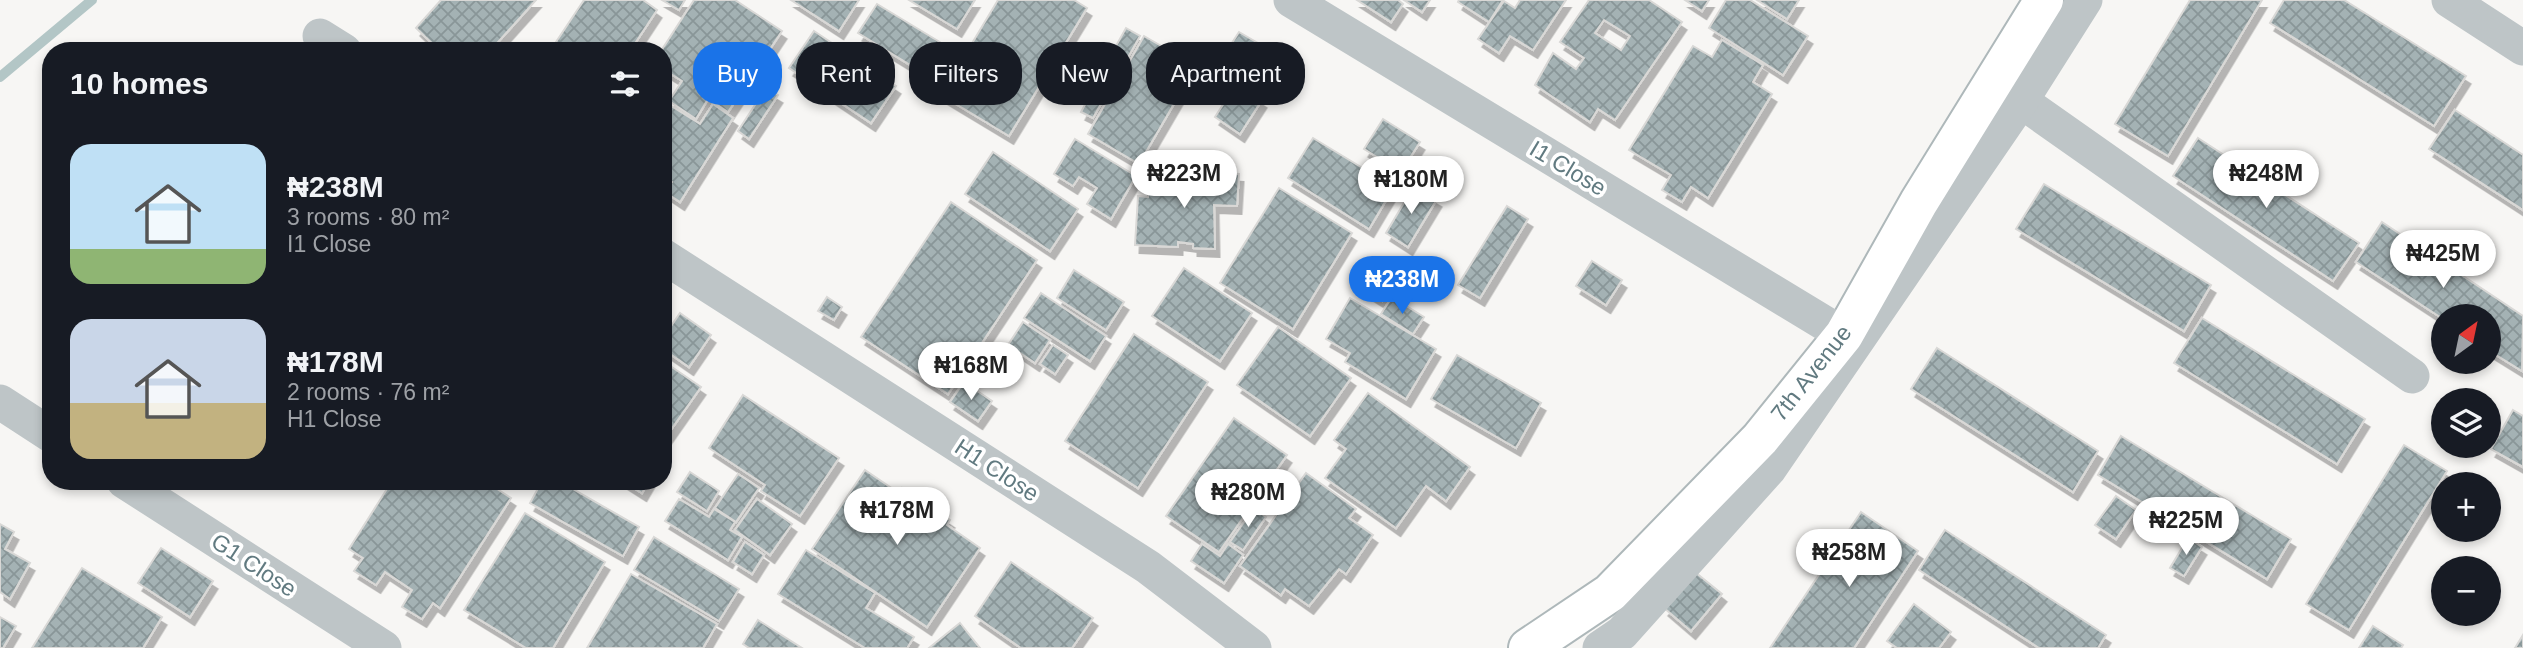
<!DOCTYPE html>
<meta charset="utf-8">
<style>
body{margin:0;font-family:Arial,sans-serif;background:#20242c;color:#f1f3f6;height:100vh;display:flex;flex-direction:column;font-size:26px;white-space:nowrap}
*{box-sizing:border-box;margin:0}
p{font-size:23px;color:#9ea1a6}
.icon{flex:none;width:38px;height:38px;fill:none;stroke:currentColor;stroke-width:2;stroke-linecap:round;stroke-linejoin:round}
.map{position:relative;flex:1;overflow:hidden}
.details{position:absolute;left:42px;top:42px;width:630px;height:448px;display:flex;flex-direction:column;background:#171b24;border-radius:28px;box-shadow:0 4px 10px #0003}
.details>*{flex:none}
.banner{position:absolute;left:693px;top:42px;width:665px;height:63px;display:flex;gap:14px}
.needle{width:46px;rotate:33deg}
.buttons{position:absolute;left:2431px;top:304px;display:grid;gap:14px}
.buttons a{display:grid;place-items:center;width:70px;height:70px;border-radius:50%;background:#171b24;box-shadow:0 4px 10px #0003;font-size:35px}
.price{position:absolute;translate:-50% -60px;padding:0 16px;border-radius:24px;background:#fff;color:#222;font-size:23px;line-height:46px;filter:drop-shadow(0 2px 4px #0008)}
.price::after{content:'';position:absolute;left:50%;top:42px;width:21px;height:16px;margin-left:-10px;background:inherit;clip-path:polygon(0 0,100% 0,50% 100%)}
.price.selected{background:#1a73e8;color:#fff}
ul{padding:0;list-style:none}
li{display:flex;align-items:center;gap:21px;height:175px;padding:0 28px}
li span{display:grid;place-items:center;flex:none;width:196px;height:140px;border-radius:21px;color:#555}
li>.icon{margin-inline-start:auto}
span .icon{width:84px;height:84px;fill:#fffc;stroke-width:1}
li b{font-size:30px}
h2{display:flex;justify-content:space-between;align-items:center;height:84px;padding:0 28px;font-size:30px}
.tag{padding:0 24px;border-radius:28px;background:#171b24;box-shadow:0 4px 10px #0003;font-size:24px;line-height:63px}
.tag.selected{background:#1a73e8;color:#fff}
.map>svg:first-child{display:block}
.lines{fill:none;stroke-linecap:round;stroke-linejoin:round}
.stream{stroke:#b3c6c6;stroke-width:10}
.building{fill:url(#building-cross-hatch);stroke:#d9d8d6;stroke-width:2;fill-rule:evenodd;filter:url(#shadow)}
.secondary-casing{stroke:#aeb8ba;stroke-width:42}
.minor{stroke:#bec5c7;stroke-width:35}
.secondary{stroke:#fff;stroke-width:38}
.labels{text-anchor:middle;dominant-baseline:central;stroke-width:7;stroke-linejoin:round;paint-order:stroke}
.street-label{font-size:23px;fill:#617a80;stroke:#fff}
</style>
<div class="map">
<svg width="2523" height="648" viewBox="0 0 2523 648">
<defs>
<pattern id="building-cross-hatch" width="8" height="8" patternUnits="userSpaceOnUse" patternTransform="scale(1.75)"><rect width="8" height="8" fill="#a4b2b4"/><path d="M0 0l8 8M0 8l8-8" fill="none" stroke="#899698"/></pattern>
<filter id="shadow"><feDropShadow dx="4.5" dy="8" stdDeviation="0" flood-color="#0004"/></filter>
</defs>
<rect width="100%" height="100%" fill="#f7f6f4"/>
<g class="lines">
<path class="stream" d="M 0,77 L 92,0"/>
</g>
<g class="building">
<path d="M 441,0 L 536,0 L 490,51 L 440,51 L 416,28 Z"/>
<path d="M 584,0 L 643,0 L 657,10 L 630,51 L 550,51 Z"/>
<path d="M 662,0 L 685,0 L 679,10 Z"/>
<path d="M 694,0 L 735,0 L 782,31 L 728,112 L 708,99 L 696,119 L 669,101 L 682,81 L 663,69 L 663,51 L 661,51 Z"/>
<path d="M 791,0 L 859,0 L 839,31 Z"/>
<path d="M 909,0 L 975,0 L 957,29 Z"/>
<path d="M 998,0 L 1074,0 L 1087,8 L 1009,136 L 941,95 Z"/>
<path d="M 1357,0 L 1398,0 L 1403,4 L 1391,22 Z"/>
<path d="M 1404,0 L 1430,0 L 1422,12 Z"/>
<path d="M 1459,0 L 1503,0 L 1489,22 L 1458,2 Z"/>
<path d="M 1520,0 L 1566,0 L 1533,50 L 1510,36 L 1499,53 L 1478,39 L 1504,1 L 1515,8 Z"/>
<path d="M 1589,0 L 1649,0 L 1682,22 L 1615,120 L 1598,109 L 1590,122 L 1535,85 L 1553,53 L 1576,69 L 1584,58 L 1560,42 ZM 1604,20 L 1630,36 L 1621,50 L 1595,33 Z"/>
<path d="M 1685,0 L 1709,0 L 1702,11 Z"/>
<path d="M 1726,0 L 1750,0 L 1808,36 L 1783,75 L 1709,28 Z"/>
<path d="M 1757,0 L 1799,0 L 1787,19 Z"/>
<path d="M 2190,0 L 2262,0 L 2168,156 L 2115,124 Z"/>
<path d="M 2284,0 L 2344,0 L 2466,76 L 2434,126 L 2270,23 Z"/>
<path d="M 877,4 L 943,44 L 925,74 L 858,33 Z"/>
<path d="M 1126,28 L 1140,36 L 1126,61 L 1112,53 Z"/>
<path d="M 814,31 L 896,86 L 871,123 L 789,68 Z"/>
<path d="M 1239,32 L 1270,50 L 1260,65 L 1230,46 Z"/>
<path d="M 1144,36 L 1196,66 L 1139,164 L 1088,134 Z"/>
<path d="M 1722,40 L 1763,65 L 1753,82 L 1772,94 L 1708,198 L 1691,187 L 1682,202 L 1662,190 L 1671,175 L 1629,150 L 1693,46 L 1712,57 Z"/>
<path d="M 1236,53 L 1253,64 L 1242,83 L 1225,71 Z"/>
<path d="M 1237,83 L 1262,100 L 1240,134 L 1215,117 Z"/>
<path d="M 766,88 L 778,95 L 749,139 L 738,131 Z"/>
<path d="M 1094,88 L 1106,95 L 1093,118 L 1081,112 Z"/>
<path d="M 668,104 L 700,124 L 713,104 L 733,118 L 680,202 L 665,192 L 672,182 L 663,176 L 663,112 Z"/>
<path d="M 2455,110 L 2523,155 L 2523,210 L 2429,149 Z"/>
<path d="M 1383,119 L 1420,142 L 1401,172 L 1364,149 Z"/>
<path d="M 1313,138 L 1394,187 L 1369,229 L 1288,178 Z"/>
<path d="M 2198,138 L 2359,243 L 2333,281 L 2173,176 Z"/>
<path d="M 1075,139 L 1136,176 L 1111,219 L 1087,204 L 1097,188 L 1079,177 L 1073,186 L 1054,174 Z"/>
<path d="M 993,152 L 1078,209 L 1050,251 L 965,194 Z"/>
<path d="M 1187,171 L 1239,174 L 1237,206 L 1214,205 L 1215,249 L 1193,248 L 1193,244 L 1178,242 L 1178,247 L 1135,245 L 1138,196 L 1148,197 L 1148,180 L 1187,182 Z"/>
<path d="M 2044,184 L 2211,285 L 2184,331 L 2016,229 Z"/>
<path d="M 1414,186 L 1437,199 L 1408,247 L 1386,233 Z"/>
<path d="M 1279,188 L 1352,233 L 1293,329 L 1220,283 Z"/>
<path d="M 951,202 L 1037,260 L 948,394 L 861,337 Z"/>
<path d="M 1507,206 L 1528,219 L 1480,298 L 1458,285 Z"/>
<path d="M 2382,222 L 2523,316 L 2522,371 L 2488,350 L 2488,317 L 2443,317 L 2443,319 L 2356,262 Z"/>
<path d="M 1592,261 L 1622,280 L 1606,305 L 1576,286 Z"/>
<path d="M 1184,268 L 1252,313 L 1220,361 L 1152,316 Z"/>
<path d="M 1362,268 L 1392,286 L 1382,301 L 1353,283 Z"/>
<path d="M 1074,270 L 1124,302 L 1106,330 L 1057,298 Z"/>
<path d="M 1041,293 L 1106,336 L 1090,361 L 1024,318 Z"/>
<path d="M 827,297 L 842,307 L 834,320 L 818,311 Z"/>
<path d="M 1392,297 L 1424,317 L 1413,334 L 1381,314 Z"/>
<path d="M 1350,298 L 1436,349 L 1406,399 L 1345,362 L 1350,353 L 1326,339 Z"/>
<path d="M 680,313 L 711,335 L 689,367 L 663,349 L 663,338 Z"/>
<path d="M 2202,318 L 2365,419 L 2337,464 L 2174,363 Z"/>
<path d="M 1023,322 L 1050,340 L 1035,363 L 1008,345 Z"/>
<path d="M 1278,327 L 1351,378 L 1310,436 L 1237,385 Z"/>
<path d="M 1134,334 L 1208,382 L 1138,488 L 1065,441 Z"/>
<path d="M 1053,345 L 1068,355 L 1055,374 L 1040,364 Z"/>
<path d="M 1937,348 L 2098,451 L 2073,492 L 1911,389 Z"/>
<path d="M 1457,355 L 1541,403 L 1516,448 L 1431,399 Z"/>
<path d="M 663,361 L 701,387 L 663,441 Z"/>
<path d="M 964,382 L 992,401 L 978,421 L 950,402 Z"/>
<path d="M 1368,393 L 1470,467 L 1446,501 L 1426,486 L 1396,528 L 1325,478 L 1346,449 L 1334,440 Z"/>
<path d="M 743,395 L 839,458 L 800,516 L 761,491 L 765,485 L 709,448 Z"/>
<path d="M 2513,410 L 2523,416 L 2523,467 L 2491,449 Z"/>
<path d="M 1234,418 L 1287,455 L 1219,552 L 1166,516 Z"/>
<path d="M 2121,436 L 2291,539 L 2267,579 L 2098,475 Z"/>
<path d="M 2404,445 L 2447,471 L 2349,630 L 2306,604 Z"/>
<path d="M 865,470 L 899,493 L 902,488 L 950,520 L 947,525 L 980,548 L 927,627 L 812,549 Z"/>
<path d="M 690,472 L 719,491 L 707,511 L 677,492 Z"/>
<path d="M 1306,473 L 1356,509 L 1349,518 L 1373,535 L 1346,574 L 1339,569 L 1309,606 L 1285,589 L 1281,595 L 1240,566 Z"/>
<path d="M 738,474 L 759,488 L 736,522 L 715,508 Z"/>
<path d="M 392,481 L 485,481 L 511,498 L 440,608 L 433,603 L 422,619 L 402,607 L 412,590 L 385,572 L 376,585 L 354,571 L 363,558 L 349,549 Z"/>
<path d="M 542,481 L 559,481 L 639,527 L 623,556 L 530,503 Z"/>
<path d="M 623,481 L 649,481 L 642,493 Z"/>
<path d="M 2116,496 L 2136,510 L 2116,539 L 2095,525 Z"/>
<path d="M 679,499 L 709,517 L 714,509 L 735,522 L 730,530 L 742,537 L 728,560 L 665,521 Z"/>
<path d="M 757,499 L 792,524 L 770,555 L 735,530 Z"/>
<path d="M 1254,508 L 1266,517 L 1243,550 L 1230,542 Z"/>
<path d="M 1861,512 L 1918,551 L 1854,648 L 1770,648 Z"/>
<path d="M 525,513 L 605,562 L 553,648 L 526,648 L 464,610 Z"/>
<path d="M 0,524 L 14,532 L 5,549 L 30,563 L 10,599 L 0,592 Z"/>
<path d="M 1945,530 L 2106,635 L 2098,648 L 2039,648 L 1919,570 Z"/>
<path d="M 654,537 L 739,589 L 719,621 L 634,570 Z"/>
<path d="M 2188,538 L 2202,547 L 2184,576 L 2170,568 Z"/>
<path d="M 745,542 L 764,555 L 752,574 L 733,562 Z"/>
<path d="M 1202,544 L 1220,556 L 1228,544 L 1243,555 L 1224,583 L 1191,561 Z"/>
<path d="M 161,548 L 213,581 L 190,617 L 138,583 Z"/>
<path d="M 806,550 L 875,593 L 866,608 L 914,637 L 907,648 L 865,648 L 778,594 Z"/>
<path d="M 1011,562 L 1093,618 L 1072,648 L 1021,648 L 975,616 Z"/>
<path d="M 82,568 L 162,617 L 143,648 L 32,648 Z"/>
<path d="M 1695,572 L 1722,594 L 1691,631 L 1664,608 Z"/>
<path d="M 631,574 L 717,624 L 703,648 L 587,648 Z"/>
<path d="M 1914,604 L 1951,632 L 1939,648 L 1897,648 L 1887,641 Z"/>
<path d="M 0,617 L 16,626 L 3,648 L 0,648 Z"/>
<path d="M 758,620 L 802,648 L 749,648 L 743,644 Z"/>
<path d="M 960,623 L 980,648 L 929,648 Z"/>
<path d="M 2373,626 L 2403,645 L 2401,648 L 2359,648 Z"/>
<path d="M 2523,635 L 2523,648 L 2515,648 Z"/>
</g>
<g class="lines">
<defs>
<path id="secondary" d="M 1528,648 L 1610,593 L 1760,439 L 1844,335 L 1919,202 L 2044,0"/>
</defs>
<use href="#secondary" class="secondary-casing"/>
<g class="minor">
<path d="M 1291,0 L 1844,335"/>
<path d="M 2449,0 L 2523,48"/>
<path d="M 320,36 L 344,51"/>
<path d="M 2021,101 L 2412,376"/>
<path d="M 663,256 L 1148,567 L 1254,648"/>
<path d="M 0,402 L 51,435"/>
<path d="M 124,481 L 384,648"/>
<path d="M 1600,648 L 1622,633 L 1769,469 L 2021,101 L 2085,0"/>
</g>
<use href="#secondary" class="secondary"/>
</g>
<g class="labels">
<g class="street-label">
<text transform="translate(1568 168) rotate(31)">I1 Close</text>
<text transform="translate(1811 373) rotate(-52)">7th Avenue</text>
<text transform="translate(997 470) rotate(33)">H1 Close</text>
<text transform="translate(254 565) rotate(33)">G1 Close</text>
</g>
</g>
</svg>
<div class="buttons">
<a><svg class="needle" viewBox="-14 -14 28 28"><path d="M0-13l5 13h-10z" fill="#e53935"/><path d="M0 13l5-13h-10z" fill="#9ea1a6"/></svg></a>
<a><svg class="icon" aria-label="layers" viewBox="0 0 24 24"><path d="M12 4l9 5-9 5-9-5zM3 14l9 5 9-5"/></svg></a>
<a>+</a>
<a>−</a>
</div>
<b class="price" style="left:1184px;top:210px">₦223M</b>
<b class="price" style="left:2266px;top:210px">₦248M</b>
<b class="price" style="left:1411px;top:216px">₦180M</b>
<b class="price" style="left:2443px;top:290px">₦425M</b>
<b class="price selected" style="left:1402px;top:316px">₦238M</b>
<b class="price" style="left:971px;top:402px">₦168M</b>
<b class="price" style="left:1248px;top:529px">₦280M</b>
<b class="price" style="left:897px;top:547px">₦178M</b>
<b class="price" style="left:2186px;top:557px">₦225M</b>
<b class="price" style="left:1849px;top:589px">₦258M</b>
<div class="banner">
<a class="tag selected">Buy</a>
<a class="tag">Rent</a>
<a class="tag">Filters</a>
<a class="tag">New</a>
<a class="tag">Apartment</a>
</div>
<section class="details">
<h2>10 homes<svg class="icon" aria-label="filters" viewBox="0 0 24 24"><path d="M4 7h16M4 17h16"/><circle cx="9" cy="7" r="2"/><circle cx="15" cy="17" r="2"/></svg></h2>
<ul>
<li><span style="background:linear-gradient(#bfe0f5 75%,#8fb573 0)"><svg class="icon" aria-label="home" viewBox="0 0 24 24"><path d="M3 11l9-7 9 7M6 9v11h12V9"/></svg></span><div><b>₦238M</b><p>3 rooms · 80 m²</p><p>I1 Close</p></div></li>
<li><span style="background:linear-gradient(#c9d6e8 60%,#c2b280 0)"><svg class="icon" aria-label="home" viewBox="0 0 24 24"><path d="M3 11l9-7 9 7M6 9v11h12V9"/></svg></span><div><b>₦178M</b><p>2 rooms · 76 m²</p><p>H1 Close</p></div></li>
</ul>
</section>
</div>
